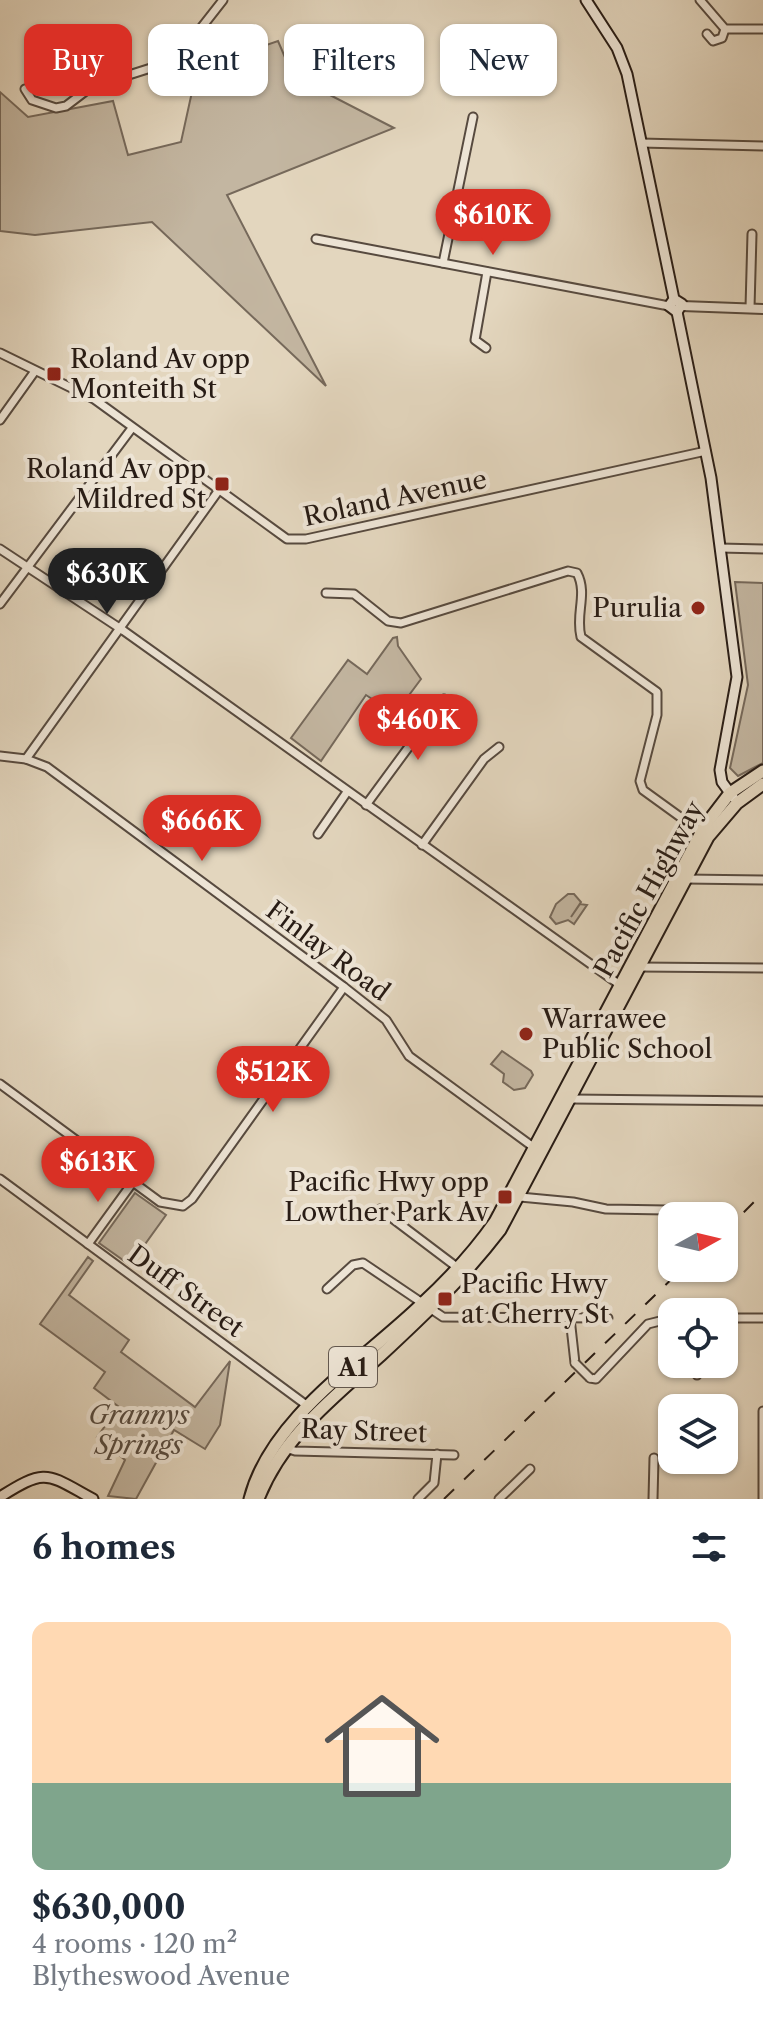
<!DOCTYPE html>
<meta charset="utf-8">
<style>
body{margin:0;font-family:"Libre Caslon Text",serif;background:#f2f2f3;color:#1f2937;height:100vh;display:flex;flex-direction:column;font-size:30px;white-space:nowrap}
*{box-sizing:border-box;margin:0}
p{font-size:26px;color:#747a83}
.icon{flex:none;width:44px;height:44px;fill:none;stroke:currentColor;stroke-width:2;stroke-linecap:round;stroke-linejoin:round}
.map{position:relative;height:1499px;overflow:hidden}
.sheet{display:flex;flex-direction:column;background:#fff;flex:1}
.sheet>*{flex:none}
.guide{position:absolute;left:24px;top:24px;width:716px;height:72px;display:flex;gap:16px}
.needle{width:52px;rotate:82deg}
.buttons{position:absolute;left:658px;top:1202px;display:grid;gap:16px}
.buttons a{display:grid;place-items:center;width:80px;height:80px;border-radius:16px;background:#fff;box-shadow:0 2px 6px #0004;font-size:40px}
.price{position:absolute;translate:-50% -68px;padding:0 18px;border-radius:28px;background:#d93025;color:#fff;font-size:26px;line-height:52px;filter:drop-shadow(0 2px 4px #0008)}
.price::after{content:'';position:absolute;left:50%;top:48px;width:24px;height:18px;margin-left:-12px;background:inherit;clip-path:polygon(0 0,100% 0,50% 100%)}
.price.active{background:#222;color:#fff}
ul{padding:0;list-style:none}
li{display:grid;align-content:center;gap:16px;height:424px;padding:0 32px}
li span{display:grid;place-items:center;height:248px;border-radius:16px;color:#555}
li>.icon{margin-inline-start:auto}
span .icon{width:144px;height:144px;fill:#fffc;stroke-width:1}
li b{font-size:34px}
h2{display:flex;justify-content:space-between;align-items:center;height:96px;padding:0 32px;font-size:34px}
.tag{padding:0 28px;border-radius:16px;background:#fff;box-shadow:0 2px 6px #0004;font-size:28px;line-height:72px}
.tag.active{background:#d93025;color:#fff}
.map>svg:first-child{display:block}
.green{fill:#c3b6a1;stroke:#76695b;stroke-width:2}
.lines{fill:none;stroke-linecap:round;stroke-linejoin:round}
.minor-casing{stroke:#574a3f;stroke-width:11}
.tertiary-casing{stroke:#574a3f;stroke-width:12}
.secondary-casing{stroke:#281c15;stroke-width:13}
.trunk-casing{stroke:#281c15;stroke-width:15}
.minor{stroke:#ede4d5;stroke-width:7}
.tertiary{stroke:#ede4d5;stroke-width:8}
.secondary{stroke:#ede4d5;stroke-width:9}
.trunk{stroke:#e3d6be;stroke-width:11}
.rail{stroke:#281c15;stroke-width:2;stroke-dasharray:14 14;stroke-linecap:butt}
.minor-bridge-casing{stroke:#574a3f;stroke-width:11;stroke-linecap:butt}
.minor-bridge{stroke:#ede4d5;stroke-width:7}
.poi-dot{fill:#8f2418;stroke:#ede4d5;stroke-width:3}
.labels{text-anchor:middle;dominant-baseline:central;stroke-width:8;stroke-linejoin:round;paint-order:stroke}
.shield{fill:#ede4d5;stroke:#63584f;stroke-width:2}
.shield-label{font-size:24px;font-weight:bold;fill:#281c15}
.poi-label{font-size:26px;fill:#281c15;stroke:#ede4d5;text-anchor:start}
.street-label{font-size:26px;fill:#281c15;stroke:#ede4d5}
.park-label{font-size:26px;font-style:italic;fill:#564a3f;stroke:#ede4d5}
</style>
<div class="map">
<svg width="763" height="1499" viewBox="0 0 763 1499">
<rect width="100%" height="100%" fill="#e3d6be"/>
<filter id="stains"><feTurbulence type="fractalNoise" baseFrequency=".0025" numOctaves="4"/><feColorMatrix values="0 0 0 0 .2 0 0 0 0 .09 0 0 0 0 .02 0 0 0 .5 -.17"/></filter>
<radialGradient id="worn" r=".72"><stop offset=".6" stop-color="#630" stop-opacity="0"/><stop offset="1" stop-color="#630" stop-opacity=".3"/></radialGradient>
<g class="green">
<path d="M 278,41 L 293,76 L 394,128 L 227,195 L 326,386 L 152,222 L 35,235 L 0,231 L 0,92 L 28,117 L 113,101 L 128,155 L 181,142 L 197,69 Z"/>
<path d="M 735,582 L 763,583 L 763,763 L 738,776 L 730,768 L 748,685 Z"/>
<path d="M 397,637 L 398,646 L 421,679 L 395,714 L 366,695 L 321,761 L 291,738 L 348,660 L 367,674 L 393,638 Z"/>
<path d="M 568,894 L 574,894 L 581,902 L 571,917 L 580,904 L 587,905 L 574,924 L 568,920 L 556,924 L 550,917 L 556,904 Z"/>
<path d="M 502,1051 L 531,1071 L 533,1075 L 525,1088 L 514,1090 L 503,1082 L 504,1074 L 491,1064 Z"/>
<path d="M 135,1193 L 166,1215 L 130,1265 L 99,1243 Z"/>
<path d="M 88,1257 L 93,1261 L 69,1295 L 129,1340 L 121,1352 L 195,1407 L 230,1361 L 220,1425 L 205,1449 L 174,1430 L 136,1499 L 108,1496 L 125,1460 L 97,1437 L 119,1407 L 94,1388 L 105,1372 L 40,1324 Z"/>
</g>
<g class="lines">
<defs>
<g id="minor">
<path d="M 700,0 L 725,29 L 763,29"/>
<path d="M 707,34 L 713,41 L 722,38 L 725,29"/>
<path d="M 25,89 L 32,100 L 56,108 L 66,106 L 91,87 L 176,60 L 223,0"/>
<path d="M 641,143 L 763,146"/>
<path d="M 316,239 L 669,306"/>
<path d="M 443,263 L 473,117"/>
<path d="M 750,308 L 752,234"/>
<path d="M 486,348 L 475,340 L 487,272"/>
<path d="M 0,353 L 94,399 L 287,539 L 306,539 L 706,451"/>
<path d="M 0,420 L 35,371"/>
<path d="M 720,548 L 763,549"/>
<path d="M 0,549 L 124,631 L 620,985"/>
<path d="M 326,593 L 354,594 L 388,621 L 401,623 L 568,571 L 577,573 C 588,594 575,614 581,637 L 657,692 L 657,715 L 640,781 L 643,790 L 701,832"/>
<path d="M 0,604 L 132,428"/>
<path d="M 0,756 L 26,759 L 47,767 L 344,987 L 386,1020 L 409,1056 L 536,1149"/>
<path d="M 26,759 L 219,490"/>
<path d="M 366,805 L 444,699"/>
<path d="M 318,834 L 347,792"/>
<path d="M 422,845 L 484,759 L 499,747"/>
<path d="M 685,879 L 763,880"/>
<path d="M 637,967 L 763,968"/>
<path d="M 0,1084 L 160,1202 L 183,1206 L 192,1199 L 344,987"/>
<path d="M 571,1099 L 763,1101"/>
<path d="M 0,1179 L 309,1407"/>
<path d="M 520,1197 L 573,1202 L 606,1209 L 667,1210"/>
<path d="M 380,1209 L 458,1268"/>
<path d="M 88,1244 L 133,1182"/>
<path d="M 327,1289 L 353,1265 L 363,1263 L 443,1317 L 608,1318"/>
<path d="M 570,1318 L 575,1363"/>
<path d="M 724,1318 L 763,1318"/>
<path d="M 697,1364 L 697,1375"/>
<path d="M 590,1378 L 596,1379 L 648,1324 L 672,1318"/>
<path d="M 285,1448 L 295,1451 L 454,1455"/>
<path d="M 418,1499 L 434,1483 L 437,1454"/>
<path d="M 499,1499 L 530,1469"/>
<path d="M 653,1499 L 654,1458"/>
<path d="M 763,1499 L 763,1411"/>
</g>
<path id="tertiary" d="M 682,306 L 763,309"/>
<g id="secondary">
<path d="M 586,0 L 617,48 L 627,74 L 674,299 L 682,304 L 677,312 L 669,306 L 674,299"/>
<path d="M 677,312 L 711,478 L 737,677 L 720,770 L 722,782 L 733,797"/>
<path d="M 0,1497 C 47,1467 47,1474 93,1499"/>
</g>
<g id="trunk">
<path d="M 250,1499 C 271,1417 363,1361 422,1304 C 449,1279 474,1252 495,1222 L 704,827 L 730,793 L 763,771"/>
<path d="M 258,1499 C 282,1437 333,1398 381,1355 C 424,1315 464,1277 500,1230 L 708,837 L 737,803 L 763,784"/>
</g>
</defs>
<use href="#minor" class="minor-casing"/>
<use href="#tertiary" class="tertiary-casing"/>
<use href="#secondary" class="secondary-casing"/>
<use href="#trunk" class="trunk-casing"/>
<use href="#minor" class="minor"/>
<use href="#tertiary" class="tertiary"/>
<use href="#secondary" class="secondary"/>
<use href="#trunk" class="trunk"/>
<g class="rail">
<path d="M 724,1232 L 763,1193"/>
<path d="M 444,1499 L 683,1268"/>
</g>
<defs>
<path id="minor-bridge" d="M 575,1363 L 590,1378"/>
</defs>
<use href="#minor-bridge" class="minor-bridge-casing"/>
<use href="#minor-bridge" class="minor-bridge"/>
</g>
<g class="poi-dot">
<rect x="46" y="366" width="16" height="16" rx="4"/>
<rect x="214" y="476" width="16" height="16" rx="4"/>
<circle cx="698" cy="608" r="8"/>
<circle cx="526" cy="1034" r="8"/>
<rect x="497" y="1189" width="16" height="16" rx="4"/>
<rect x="437" y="1291" width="16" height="16" rx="4"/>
</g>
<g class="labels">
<rect class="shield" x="329" y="1347" width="48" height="40" rx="6"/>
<g class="shield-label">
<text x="353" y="1367">A1</text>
</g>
<g class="poi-label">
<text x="70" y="359">Roland Av opp<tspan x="70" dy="30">Monteith St</tspan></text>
<text x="206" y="469" text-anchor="end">Roland Av opp<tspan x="206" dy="30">Mildred St</tspan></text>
<text x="682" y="608" text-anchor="end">Purulia</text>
<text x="542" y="1019">Warrawee<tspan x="542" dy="30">Public School</tspan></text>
<text x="489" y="1182" text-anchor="end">Pacific Hwy opp<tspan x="489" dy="30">Lowther Park Av</tspan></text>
<text x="461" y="1284">Pacific Hwy<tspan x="461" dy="30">at Cherry St</tspan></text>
</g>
<g class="street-label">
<text transform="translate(395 498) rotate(-12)">Roland Avenue</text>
<text transform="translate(649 889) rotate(-61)">Pacific Highway</text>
<text transform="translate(328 951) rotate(37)">Finlay Road</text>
<text transform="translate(186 1291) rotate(36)">Duff Street</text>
<text transform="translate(364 1431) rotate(2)">Ray Street</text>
</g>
<g class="park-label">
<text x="139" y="1415">Grannys<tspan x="139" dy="30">Springs</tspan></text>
</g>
</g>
<rect width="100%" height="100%" filter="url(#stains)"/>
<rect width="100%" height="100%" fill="url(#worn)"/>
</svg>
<div class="buttons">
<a><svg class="needle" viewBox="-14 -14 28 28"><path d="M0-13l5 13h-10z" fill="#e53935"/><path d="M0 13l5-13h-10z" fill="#747a83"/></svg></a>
<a><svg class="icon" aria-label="locate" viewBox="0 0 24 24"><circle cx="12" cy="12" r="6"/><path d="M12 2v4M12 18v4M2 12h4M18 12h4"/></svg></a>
<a><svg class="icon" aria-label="layers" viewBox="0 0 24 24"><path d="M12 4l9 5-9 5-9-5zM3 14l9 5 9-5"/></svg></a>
</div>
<b class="price" style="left:493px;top:257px">$610K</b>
<b class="price active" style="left:107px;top:616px">$630K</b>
<b class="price" style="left:418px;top:762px">$460K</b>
<b class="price" style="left:202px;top:863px">$666K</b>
<b class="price" style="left:273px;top:1114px">$512K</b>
<b class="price" style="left:98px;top:1204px">$613K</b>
<div class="guide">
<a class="tag active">Buy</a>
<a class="tag">Rent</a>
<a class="tag">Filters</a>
<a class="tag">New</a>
</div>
</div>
<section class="sheet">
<h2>6 homes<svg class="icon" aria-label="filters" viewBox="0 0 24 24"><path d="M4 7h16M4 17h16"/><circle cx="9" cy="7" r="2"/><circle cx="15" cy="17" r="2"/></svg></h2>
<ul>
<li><span style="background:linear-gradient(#ffd9b3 65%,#7fa58c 0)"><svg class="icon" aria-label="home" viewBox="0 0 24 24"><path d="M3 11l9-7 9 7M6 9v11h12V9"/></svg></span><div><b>$630,000</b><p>4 rooms · 120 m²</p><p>Blytheswood Avenue</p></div></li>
</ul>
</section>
